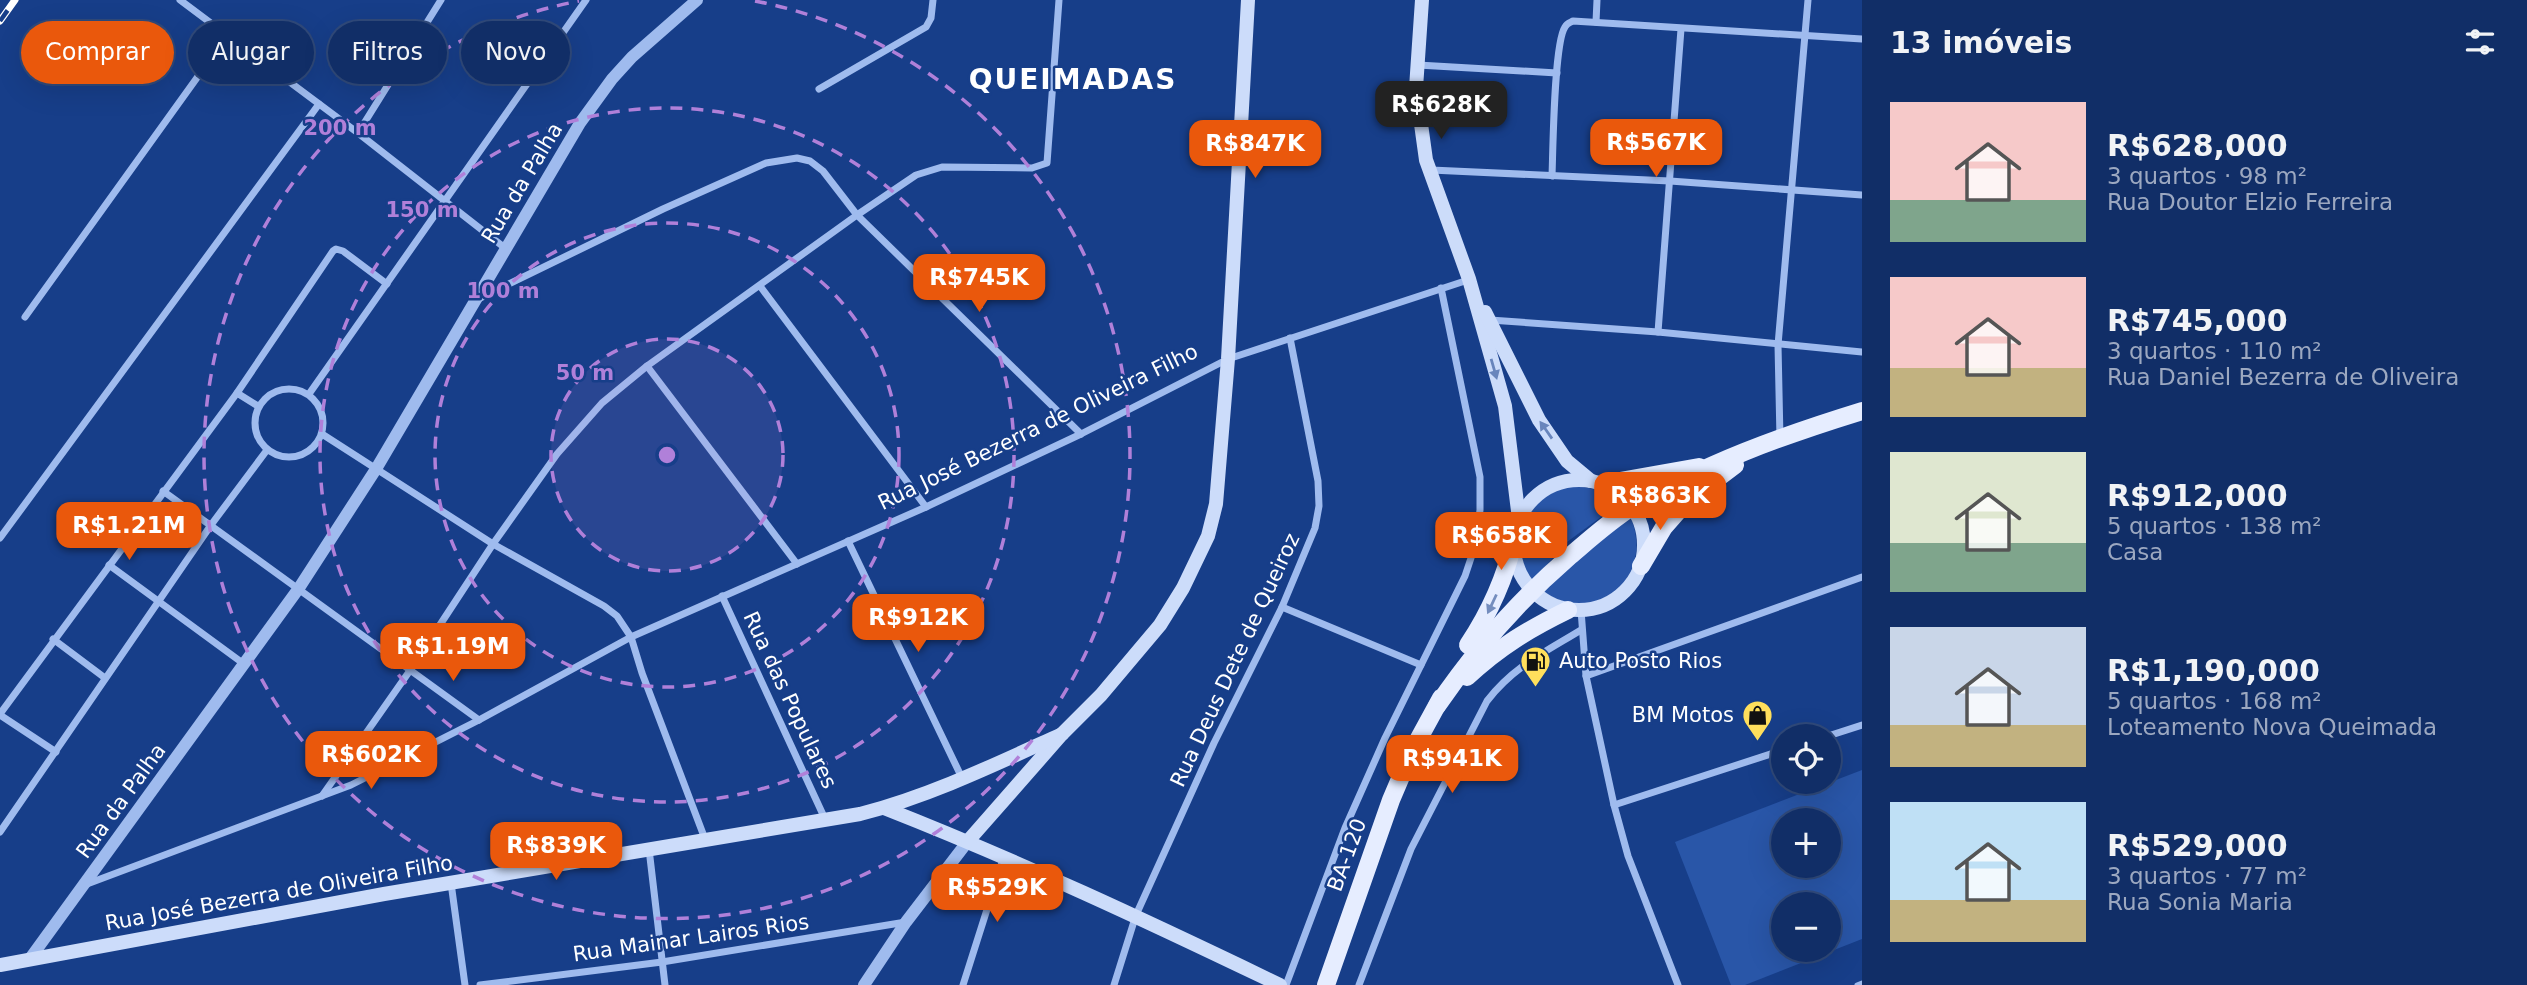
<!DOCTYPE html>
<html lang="pt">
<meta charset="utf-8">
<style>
body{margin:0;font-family:"DejaVu Sans",sans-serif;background:#1e3a70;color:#f1f3f6;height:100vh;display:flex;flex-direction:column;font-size:26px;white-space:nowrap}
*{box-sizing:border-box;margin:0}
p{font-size:23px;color:#9ca8c0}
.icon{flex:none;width:38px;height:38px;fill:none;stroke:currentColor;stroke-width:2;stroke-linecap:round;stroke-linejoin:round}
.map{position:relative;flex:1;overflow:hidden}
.side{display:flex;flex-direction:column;background:#112e67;width:665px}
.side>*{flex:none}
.guide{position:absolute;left:21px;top:21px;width:665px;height:63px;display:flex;gap:14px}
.fabs{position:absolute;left:1771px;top:724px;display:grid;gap:14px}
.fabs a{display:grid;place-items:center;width:70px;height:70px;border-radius:50%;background:#112e67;box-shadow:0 7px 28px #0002,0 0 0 2px #304a7b;font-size:35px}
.price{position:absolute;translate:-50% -60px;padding:0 16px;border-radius:14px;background:#ea580c;color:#fff;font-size:23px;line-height:46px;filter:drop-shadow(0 2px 4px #0008)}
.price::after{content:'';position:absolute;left:50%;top:42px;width:21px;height:16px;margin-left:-10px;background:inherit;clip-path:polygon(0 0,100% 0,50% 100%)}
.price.selected{background:#222;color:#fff}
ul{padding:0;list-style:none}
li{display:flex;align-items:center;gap:21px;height:175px;padding:0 28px}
li span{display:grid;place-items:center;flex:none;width:196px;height:140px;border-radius:0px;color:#555}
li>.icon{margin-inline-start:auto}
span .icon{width:84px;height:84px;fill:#fffc;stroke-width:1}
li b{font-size:30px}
h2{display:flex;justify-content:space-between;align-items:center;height:84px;padding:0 28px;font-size:30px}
.chip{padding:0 24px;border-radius:32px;background:#112e67;box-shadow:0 7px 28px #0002,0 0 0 2px #304a7b;font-size:24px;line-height:63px}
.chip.selected{background:#ea580c;color:#fff}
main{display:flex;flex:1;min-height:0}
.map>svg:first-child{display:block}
.green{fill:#2956a8;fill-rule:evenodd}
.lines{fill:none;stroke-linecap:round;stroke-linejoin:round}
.service{stroke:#9fbbee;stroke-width:5}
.minor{stroke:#9fbbee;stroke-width:7}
.tertiary{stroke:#9fbbee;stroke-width:12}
.secondary{stroke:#ccdcfa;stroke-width:14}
.primary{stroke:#e6edff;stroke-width:18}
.rail-casing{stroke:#fff;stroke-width:7}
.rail{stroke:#173e89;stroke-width:4.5;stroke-dasharray:13;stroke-linecap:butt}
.oneway{fill:#6885bc}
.oneway2{fill:#748dbe}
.ring{fill:none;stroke:#b080d9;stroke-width:3.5;stroke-dasharray:12 9}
.labels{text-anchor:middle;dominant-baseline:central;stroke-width:5;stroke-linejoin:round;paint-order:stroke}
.street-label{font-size:21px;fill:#fff;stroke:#173e89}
.poi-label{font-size:21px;fill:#fff;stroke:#173e89;text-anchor:start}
.district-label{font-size:28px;font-weight:bold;letter-spacing:2px;fill:#fff;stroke:#173e89}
.centre{fill:#b080d9;stroke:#173e89;stroke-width:3.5}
.ring-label{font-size:21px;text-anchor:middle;font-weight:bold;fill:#b080d9;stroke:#173e89;stroke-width:5;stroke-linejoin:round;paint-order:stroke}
</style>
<main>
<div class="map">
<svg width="1862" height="985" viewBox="0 0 1862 985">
<rect width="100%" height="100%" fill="#173e89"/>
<g class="green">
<path d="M 1573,486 L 1596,489 L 1620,503 L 1567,542 L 1532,582 C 1506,539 1524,495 1573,486 Z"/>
<path d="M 1631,518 C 1655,580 1594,628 1540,590 L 1585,551 Z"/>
<path d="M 1862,770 L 1862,939 L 1745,985 L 1731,985 L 1675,842 ZM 1783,821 L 1829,821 L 1829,866 L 1783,866 ZM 1783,905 L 1829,905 L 1829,950 L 1783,950 Z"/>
</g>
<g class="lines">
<path class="service" d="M 1857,985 L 1862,983"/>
<g class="minor">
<path d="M 180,0 L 358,133 L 505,248"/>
<path d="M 1596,22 L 1597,0"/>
<path d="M 1418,65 L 1557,73"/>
<path d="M 819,89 L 926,27 L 931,18 L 933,0"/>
<path d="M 358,133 L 441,0"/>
<path d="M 1431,170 L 1670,181 L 1862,195"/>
<path d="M 1552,176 C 1553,150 1554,43 1565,27 C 1567,23 1569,23 1573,21 L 1862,39"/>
<path d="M 760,286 L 926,507"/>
<path d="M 478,299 L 663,209 L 766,163 L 797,158 L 810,161 L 823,171 L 857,215 L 1081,434"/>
<path d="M 25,317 L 227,36"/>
<path d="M 1490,320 L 1658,332 L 1862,352"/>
<path d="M 1658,332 L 1681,29"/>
<path d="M 647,366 L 797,564"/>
<circle cx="289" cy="423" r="34"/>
<path d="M 237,393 L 333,251 L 336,249 L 343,251 L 387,284"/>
<path d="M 309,394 L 586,0"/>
<path d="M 322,434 L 493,544 L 604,606 L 617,616 L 631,637 L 642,673 L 705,839"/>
<path d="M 1780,439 L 1778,345 L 1808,0"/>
<path d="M 163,491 L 479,720"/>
<path d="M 0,538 L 319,104"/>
<path d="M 848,541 L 962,778"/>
<path d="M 109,565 L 244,664"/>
<path d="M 722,596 L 825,819"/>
<path d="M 1282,607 L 1421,665"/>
<path d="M 1581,610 L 1586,676 L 1614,805 L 1628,856 L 1678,985"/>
<path d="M 53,639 L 105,678"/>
<path d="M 1586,676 L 1862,577"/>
<path d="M 0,714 L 237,393 L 258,406"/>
<path d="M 0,715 L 56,752"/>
<path d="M 1825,737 L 1862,725"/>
<path d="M 322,796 L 411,669 L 493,544 L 557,454 L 602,403 L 647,366 L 857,215 L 916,175 L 942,167 L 1032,168 L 1047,163 L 1059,0"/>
<path d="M 1614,805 L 1783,750"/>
<path d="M 0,832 L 211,525 L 267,450"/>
<path d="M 649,849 L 665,985"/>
<path d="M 451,883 L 465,985"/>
<path d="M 87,884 L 351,785 L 479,720 L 631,637 L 926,507 L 1081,434 L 1228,359 L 1468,280"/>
<path d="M 480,985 L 662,962 L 906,922"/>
<path d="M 963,985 L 1004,856"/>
<path d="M 1114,985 L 1136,915 L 1214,743 L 1282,607 L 1315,528 L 1319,506 L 1318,481 L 1290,338"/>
<path d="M 1286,985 L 1345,828 L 1385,738 L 1465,576 L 1476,543 L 1480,510 L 1480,477 L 1441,288"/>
<path d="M 1359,985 L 1411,849 L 1487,701 C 1513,667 1545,652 1581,630"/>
</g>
<g class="tertiary">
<path d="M 29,960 L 299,588 L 376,469 L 580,123 L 612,79 L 632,57 L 697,0"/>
<path d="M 864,985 L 906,922 L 968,841"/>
</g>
<g class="secondary">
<path d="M 1422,0 L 1416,88 L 1426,160 L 1469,279 L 1505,406 L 1519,519"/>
<path d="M 1485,312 L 1539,420 L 1567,461 L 1591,481"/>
<circle cx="1579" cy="545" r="65"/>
<path d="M 884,808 C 1019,861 1149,922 1280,985"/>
<path d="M 968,841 L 1062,734 L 1101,695 L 1160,625 L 1183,588 L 1208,536 L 1216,504 L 1228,359 L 1248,0"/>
<path d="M 0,965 L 384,894 L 860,814 C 930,796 996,764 1062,734"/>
</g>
<g class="primary">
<path d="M 1603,484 L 1699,467"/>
<path d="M 1641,566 L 1664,527 L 1686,502 L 1735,465"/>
<path d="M 1468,645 C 1490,612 1505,579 1514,540"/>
<path d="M 1467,677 C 1499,647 1529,629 1568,610"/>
<path d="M 1437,706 C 1475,650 1518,601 1570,556 C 1590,539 1610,521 1632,507 C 1703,464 1784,435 1862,411"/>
<path d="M 1326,985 L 1391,800 L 1411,753 L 1441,698"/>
</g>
<defs>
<path id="rail" d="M 0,21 L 15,0"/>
</defs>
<use href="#rail" class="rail-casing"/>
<use href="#rail" class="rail"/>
</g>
<defs><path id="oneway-solid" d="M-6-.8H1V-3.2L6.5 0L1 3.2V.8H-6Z" transform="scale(1.75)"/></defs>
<g class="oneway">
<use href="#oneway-solid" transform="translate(1494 369) rotate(74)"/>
<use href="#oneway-solid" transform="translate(1546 430) rotate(-125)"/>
</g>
<use class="oneway2" href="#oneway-solid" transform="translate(1492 604) rotate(115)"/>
<circle cx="667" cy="455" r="116" fill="#b080d9" fill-opacity=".12"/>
<g class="ring">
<circle cx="667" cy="455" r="116"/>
<circle cx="667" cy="455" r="232"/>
<circle cx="667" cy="455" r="347"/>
<path d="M755 1A463 463 0 1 1 579 1"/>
</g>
<defs>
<symbol id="fuel-pin" viewBox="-11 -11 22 30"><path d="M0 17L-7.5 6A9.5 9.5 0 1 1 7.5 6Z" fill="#ffdf5c" stroke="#173e89"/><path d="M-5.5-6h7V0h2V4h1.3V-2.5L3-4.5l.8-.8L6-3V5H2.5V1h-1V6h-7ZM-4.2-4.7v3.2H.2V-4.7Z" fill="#111"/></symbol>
<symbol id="shop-pin" viewBox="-11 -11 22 30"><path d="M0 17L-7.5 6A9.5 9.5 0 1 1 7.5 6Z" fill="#ffdf5c" stroke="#173e89"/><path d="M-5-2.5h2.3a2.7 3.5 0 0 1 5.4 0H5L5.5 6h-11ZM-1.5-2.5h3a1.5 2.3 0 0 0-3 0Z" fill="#111"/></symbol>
</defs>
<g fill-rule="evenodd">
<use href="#fuel-pin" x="1518" y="644" width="35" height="47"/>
<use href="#shop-pin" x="1740" y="698" width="35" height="47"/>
</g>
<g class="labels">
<g class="street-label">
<text transform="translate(522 183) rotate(-59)">Rua da Palha</text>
<text transform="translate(1038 427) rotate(-26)">Rua José Bezerra de Oliveira Filho</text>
<text transform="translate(1235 660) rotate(-65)">Rua Deus Dete de Queiroz</text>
<text transform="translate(790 700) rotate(65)">Rua das Populares</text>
<text transform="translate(121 801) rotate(-54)">Rua da Palha</text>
<text transform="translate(1347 855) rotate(-70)">BA-120</text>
<text transform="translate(279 893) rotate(-10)">Rua José Bezerra de Oliveira Filho</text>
<text transform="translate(691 938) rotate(-8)">Rua Mainar Lairos Rios</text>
</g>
<g class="poi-label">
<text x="1559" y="661">Auto Posto Rios</text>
<text x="1734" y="715" text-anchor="end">BM Motos</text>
</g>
<g class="district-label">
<text x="1073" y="79">QUEIMADAS</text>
</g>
</g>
<circle cx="667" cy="455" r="10" class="centre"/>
<g class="ring-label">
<text x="340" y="135">200 m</text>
<text x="422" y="217">150 m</text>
<text x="503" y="298">100 m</text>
<text x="585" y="380">50 m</text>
</g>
</svg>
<div class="fabs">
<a><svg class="icon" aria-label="locate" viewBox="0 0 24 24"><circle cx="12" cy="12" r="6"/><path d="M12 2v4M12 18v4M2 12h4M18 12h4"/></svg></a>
<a>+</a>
<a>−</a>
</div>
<b class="price selected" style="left:1441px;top:141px">R$628K</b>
<b class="price" style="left:1656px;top:179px">R$567K</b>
<b class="price" style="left:1255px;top:180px">R$847K</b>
<b class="price" style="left:979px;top:314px">R$745K</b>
<b class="price" style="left:1660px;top:532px">R$863K</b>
<b class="price" style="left:129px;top:562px">R$1.21M</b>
<b class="price" style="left:1501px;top:572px">R$658K</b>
<b class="price" style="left:918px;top:654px">R$912K</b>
<b class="price" style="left:453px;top:683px">R$1.19M</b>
<b class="price" style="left:371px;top:791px">R$602K</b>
<b class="price" style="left:1452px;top:795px">R$941K</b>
<b class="price" style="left:556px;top:882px">R$839K</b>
<b class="price" style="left:997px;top:924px">R$529K</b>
<div class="guide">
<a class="chip selected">Comprar</a>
<a class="chip">Alugar</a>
<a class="chip">Filtros</a>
<a class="chip">Novo</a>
</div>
</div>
<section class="side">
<h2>13 imóveis<svg class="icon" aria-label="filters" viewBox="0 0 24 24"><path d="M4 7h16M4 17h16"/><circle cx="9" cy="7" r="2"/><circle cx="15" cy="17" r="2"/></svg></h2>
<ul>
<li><span style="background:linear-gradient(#f6c9c9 70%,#7fa58c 0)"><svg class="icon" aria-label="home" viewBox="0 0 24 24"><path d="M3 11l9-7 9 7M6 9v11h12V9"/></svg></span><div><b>R$628,000</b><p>3 quartos · 98 m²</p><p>Rua Doutor Elzio Ferreira</p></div></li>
<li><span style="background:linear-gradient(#f6c9c9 65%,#c2b280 0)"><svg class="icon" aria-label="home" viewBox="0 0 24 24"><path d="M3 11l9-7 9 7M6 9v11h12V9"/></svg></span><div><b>R$745,000</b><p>3 quartos · 110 m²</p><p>Rua Daniel Bezerra de Oliveira</p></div></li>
<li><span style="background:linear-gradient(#dfe7d0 65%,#7fa58c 0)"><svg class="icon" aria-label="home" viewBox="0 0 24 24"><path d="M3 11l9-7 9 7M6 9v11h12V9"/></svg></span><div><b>R$912,000</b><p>5 quartos · 138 m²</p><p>Casa</p></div></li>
<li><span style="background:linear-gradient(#c9d6e8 70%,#c2b280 0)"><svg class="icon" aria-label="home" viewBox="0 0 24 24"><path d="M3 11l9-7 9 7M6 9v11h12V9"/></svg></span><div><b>R$1,190,000</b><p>5 quartos · 168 m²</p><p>Loteamento Nova Queimada</p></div></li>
<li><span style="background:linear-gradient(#bfe0f5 70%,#c2b280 0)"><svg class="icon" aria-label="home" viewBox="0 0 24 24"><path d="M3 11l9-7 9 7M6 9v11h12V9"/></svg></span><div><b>R$529,000</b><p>3 quartos · 77 m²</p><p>Rua Sonia Maria</p></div></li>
</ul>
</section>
</main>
